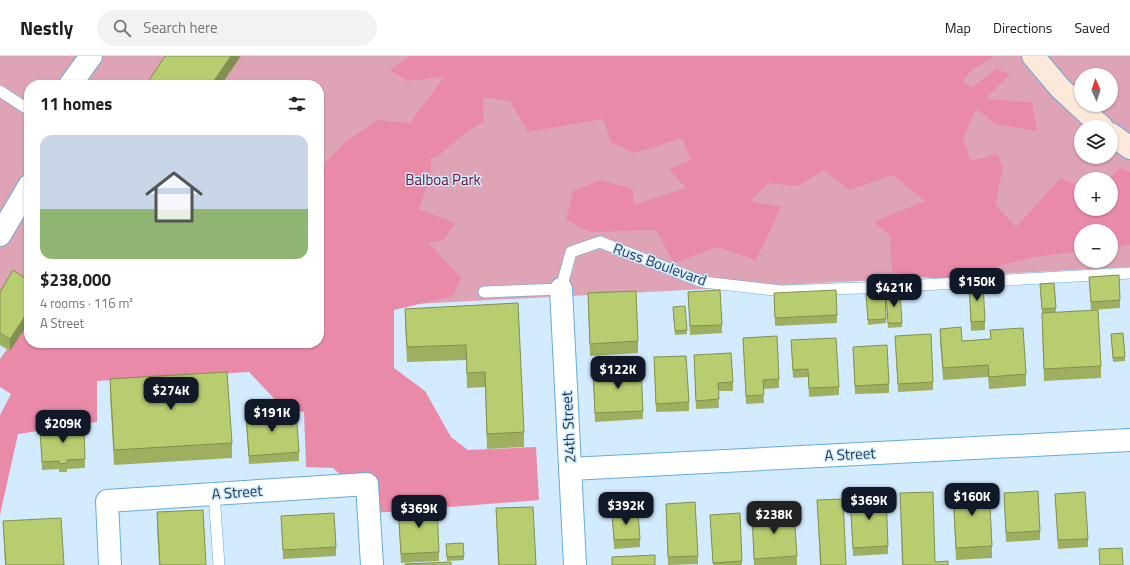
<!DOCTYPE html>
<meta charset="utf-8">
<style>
body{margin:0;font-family:"Titillium Web",sans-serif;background:#f2f2f2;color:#202124;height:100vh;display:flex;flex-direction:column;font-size:15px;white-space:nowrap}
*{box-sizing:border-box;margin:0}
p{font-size:13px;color:#757577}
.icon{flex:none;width:22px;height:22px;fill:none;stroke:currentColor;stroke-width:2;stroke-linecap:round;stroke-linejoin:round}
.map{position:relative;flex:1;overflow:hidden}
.panel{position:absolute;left:24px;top:24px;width:300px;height:268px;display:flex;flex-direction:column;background:#fff;border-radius:16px;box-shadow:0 1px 3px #0004}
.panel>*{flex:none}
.needle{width:26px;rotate:357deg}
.fabs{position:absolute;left:1074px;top:12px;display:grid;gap:8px}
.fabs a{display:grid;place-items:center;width:44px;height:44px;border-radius:50%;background:#fff;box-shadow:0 1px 3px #0004;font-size:20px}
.price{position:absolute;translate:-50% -34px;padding:0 9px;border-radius:8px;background:#111827;color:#fff;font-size:13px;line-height:26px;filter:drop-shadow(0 1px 2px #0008)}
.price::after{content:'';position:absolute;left:50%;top:24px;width:12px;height:9px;margin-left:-6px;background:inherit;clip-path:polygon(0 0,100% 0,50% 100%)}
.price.on{background:#222;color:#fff}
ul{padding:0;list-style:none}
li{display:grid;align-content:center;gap:8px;height:212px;padding:0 16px}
li span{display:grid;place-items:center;height:124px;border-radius:12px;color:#555}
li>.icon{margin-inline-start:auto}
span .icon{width:72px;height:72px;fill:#fffc;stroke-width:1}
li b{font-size:17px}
h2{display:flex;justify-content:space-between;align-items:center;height:48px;padding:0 16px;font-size:17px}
header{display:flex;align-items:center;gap:24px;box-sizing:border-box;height:56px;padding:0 20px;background:#fff;border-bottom:1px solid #e0e0e0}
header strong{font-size:19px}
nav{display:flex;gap:22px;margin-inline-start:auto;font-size:14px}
.search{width:280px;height:36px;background:#f2f2f2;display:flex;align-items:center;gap:10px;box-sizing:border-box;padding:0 14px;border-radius:22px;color:#757577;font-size:15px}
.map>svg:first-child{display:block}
.green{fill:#dea3b4;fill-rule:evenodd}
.forest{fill:#ea8aa9}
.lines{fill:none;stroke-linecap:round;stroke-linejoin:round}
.lane-casing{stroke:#69abd7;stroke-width:12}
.street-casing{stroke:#69abd7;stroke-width:24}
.secondary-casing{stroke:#69abd7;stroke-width:24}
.lane{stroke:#fff;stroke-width:11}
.street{stroke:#fff;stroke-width:22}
.secondary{stroke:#fce9d9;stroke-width:22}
.wall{fill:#9eb060}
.shaded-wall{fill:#81904e}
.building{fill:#b8cd70;stroke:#81904e}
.labels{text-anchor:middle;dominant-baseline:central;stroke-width:3;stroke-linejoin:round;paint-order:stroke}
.park-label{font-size:15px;fill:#651036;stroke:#d2ebfe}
.street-label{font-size:15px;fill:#1d384b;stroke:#d2ebfe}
</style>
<header>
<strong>Nestly</strong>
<div class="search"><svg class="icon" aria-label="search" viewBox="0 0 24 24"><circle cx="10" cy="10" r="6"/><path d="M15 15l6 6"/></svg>Search here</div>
<nav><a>Map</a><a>Directions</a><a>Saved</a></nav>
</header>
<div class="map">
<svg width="1130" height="509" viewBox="0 0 1130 509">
<rect width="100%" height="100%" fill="#d2ebfe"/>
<path class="green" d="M 0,0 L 1130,0 L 1130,211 L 319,253 L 319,29 L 29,29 L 29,268 L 0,270 ZM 1081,19 L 1111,19 L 1111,49 L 1081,49 ZM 1081,71 L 1111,71 L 1111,101 L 1081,101 ZM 1081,123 L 1111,123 L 1111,153 L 1081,153 ZM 1081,175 L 1111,175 L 1111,205 L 1081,205 Z"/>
<path class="forest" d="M 410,0 L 995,0 L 971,14 L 963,26 L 971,32 L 996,13 L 1010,18 L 985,43 L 1032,46 L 1037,75 L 998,69 L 976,53 L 963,82 L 971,105 L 997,98 L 1003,112 L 995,148 L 1016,171 L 1061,122 L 1081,132 L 1081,153 L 1111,153 L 1111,123 L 1109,123 L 1120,112 L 1130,116 L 1130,189 L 1111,191 L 1111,175 L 1081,175 L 1081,195 L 1034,201 L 944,224 L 892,216 L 890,179 L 873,166 L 925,145 L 893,119 L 849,134 L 824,114 L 797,130 L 768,127 L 750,145 L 781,151 L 756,204 L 717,191 L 674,207 L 656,174 L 590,176 L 566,164 L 573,135 L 600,124 L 633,133 L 634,149 L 686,132 L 669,113 L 691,104 L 682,82 L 634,97 L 611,86 L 603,63 L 528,76 L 510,45 L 483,41 L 484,65 L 466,76 L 437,101 L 431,102 L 431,118 L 419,153 L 455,167 L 443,185 L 428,186 L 461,222 L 453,240 L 394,254 L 394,312 L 425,335 L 451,381 L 468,394 L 536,391 L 539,444 L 374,457 L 361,438 L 333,412 L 306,411 L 304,356 L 282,351 L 249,316 L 97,325 L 97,366 L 18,378 L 0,459 L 0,359 L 11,338 L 0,331 L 0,303 L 29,263 L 29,287 L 319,287 L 319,112 L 348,84 L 378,64 L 410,67 L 444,21 L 407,25 L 390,14 Z"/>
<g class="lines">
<defs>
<g id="lane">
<path d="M 0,35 L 29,54"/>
<path d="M 484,236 L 561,233 L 571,196 L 600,186 L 703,226 L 782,235 L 887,231 L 1130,217"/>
<path d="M 214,438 L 219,509"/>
</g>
<g id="street">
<path d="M 70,29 L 91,0"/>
<path d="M 0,179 L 29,130"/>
<path d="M 561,233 L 575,509"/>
<path d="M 570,413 L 1130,384"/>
<path d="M 110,509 L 107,445 L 367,428 L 372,509"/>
</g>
<g id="secondary">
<path d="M 1033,0 L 1060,32 L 1102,71"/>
<path d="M 1111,78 L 1130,92"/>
</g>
</defs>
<use href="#lane" class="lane-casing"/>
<use href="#street" class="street-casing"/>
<use href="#secondary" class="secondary-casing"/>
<use href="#lane" class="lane"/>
<use href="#street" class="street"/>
<use href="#secondary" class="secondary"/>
</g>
<g class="wall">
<path d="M 13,214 L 10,295 L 0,289 L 0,236 Z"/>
<path d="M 1089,221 L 1120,244 L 1120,252 L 1091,254 Z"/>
<path d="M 1054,227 L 1056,256 L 1042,257 L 1040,228 Z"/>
<path d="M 969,228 L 985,265 L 985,274 L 971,275 Z"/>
<path d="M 688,236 L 722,269 L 722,277 L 690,279 Z"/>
<path d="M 588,237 L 638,285 L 638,297 L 590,300 L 588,249 Z"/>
<path d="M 774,237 L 837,259 L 837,267 L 775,270 Z"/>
<path d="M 886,242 L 902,267 L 902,271 L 888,272 Z"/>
<path d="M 866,243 L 886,263 L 886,267 L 868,269 Z"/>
<path d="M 518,247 L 524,376 L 524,391 L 487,393 L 485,331 L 467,332 L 466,304 L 407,306 L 405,267 L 405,253 Z"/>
<path d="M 673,255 L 687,274 L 687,278 L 675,279 Z"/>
<path d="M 1042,257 L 1101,310 L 1101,322 L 1044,325 L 1042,269 Z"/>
<path d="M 940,273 L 962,285 L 990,283 L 990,274 L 1026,318 L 1026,330 L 989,333 L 988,321 L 943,324 L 940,285 Z"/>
<path d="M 1111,278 L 1125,301 L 1125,305 L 1113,306 Z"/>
<path d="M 895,280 L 933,326 L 933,334 L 898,336 Z"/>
<path d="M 743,282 L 779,323 L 779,332 L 763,333 L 764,347 L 746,348 Z"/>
<path d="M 791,284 L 839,331 L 839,339 L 809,341 L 808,321 L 793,322 Z"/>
<path d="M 853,291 L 889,328 L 889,337 L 855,338 Z"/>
<path d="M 694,299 L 733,326 L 733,335 L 718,335 L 719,352 L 696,353 Z"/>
<path d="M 654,301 L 689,346 L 689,355 L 656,356 Z"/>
<path d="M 593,314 L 643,355 L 643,363 L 595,366 Z"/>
<path d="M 110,323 L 232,387 L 232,402 L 114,409 L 110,338 Z"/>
<path d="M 246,358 L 299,396 L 299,405 L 249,408 L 246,366 Z"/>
<path d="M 40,372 L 85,403 L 85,412 L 67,413 L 67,416 L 59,416 L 59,413 L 42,414 Z"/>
<path d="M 953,432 L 992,490 L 992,502 L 956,504 L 953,444 Z"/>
<path d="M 900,437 L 935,506 L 948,509 L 902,509 Z"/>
<path d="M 1004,437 L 1040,475 L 1040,484 L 1006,486 Z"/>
<path d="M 1055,438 L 1088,483 L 1088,491 L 1058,493 Z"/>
<path d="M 850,441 L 888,490 L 888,498 L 853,500 Z"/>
<path d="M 817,444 L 846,509 L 820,509 Z"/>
<path d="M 666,448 L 698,500 L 698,508 L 668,509 Z"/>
<path d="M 398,451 L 439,496 L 439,505 L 401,507 Z"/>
<path d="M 496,452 L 536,509 L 498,509 Z"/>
<path d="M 157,456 L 206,509 L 159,509 L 157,471 Z"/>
<path d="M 740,457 L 742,509 L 713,509 L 710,459 Z"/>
<path d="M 612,458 L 640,483 L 640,491 L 614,493 Z"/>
<path d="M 752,458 L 797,500 L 797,509 L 754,509 Z"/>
<path d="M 281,460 L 336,491 L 336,500 L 283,503 Z"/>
<path d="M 3,465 L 64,509 L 5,509 Z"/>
<path d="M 446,488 L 464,500 L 464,504 L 447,505 Z"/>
</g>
<g class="shaded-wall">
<path d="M 231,0 L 241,0 L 221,29 L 211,29 Z"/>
<path d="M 29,254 L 29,266 L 10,295 L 10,283 Z"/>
</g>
<g class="building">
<path d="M 165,0 L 231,0 L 211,29 L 146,29 Z"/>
<path d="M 13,214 L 29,225 L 29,254 L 10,283 L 0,277 L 0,236 Z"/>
<path d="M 1119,219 L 1120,244 L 1091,246 L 1089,221 Z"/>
<path d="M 983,227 L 985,265 L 971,266 L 969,228 Z"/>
<path d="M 1054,227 L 1056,252 L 1042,253 L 1040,228 Z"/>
<path d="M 720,234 L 722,269 L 690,270 L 688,236 Z"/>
<path d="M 836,234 L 837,259 L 775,262 L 774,237 Z"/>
<path d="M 636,235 L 638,285 L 590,288 L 588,237 Z"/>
<path d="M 900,236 L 902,267 L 888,267 L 886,237 Z"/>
<path d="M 885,237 L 886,263 L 868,264 L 866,238 Z"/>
<path d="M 518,247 L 524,376 L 487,378 L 485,316 L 467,317 L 466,289 L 407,291 L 405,253 Z"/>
<path d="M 685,250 L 687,274 L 675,275 L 673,251 Z"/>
<path d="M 1098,254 L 1101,310 L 1044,313 L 1042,257 Z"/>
<path d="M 961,271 L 962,285 L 991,283 L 990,274 L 1023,272 L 1026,318 L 989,321 L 988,309 L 943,312 L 940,273 Z"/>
<path d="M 1123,277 L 1125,301 L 1113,302 L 1111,278 Z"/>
<path d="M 931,278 L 933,326 L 898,328 L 895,280 Z"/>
<path d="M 777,280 L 779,323 L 763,324 L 764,339 L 746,340 L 743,282 Z"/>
<path d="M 836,282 L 839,331 L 809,332 L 808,313 L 793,314 L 791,284 Z"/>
<path d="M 887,289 L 889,328 L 855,330 L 853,291 Z"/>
<path d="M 731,297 L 733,326 L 718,327 L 719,343 L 696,345 L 694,299 Z"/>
<path d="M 686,300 L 689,346 L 656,348 L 654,301 Z"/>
<path d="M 641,312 L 643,355 L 595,357 L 593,314 Z"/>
<path d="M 227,316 L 232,387 L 114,394 L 110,323 Z"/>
<path d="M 296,354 L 299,396 L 249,400 L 246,358 Z"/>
<path d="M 84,370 L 85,403 L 67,404 L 67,407 L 59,408 L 59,405 L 42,406 L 40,372 Z"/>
<path d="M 989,430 L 992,490 L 956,492 L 953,432 Z"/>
<path d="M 1038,435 L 1040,475 L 1006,477 L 1004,437 Z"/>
<path d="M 933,436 L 935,506 L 948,505 L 948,509 L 903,509 L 900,437 Z"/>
<path d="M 1085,436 L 1088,483 L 1058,484 L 1055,438 Z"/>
<path d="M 886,439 L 888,490 L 853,492 L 850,441 Z"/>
<path d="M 843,443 L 846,509 L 821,509 L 817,444 Z"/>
<path d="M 695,446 L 698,500 L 668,501 L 666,448 Z"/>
<path d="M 437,449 L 439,496 L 401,498 L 398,451 Z"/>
<path d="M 533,451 L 536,509 L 499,509 L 496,452 Z"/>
<path d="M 203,454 L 206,509 L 160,509 L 157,456 Z"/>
<path d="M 638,456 L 640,483 L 614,484 L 612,458 Z"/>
<path d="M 794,456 L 797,500 L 754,503 L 752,458 Z"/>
<path d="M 334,457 L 336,491 L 283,494 L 281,460 Z"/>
<path d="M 740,457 L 742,505 L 713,507 L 710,459 Z"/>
<path d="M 61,462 L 64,509 L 6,509 L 3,465 Z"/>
<path d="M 463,487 L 464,500 L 447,501 L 446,488 Z"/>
<path d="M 1122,492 L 1123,509 L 1100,509 L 1099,493 Z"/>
<path d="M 655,499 L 655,509 L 612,509 L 612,501 Z"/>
<path d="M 451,506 L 451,509 L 405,509 L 405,508 Z"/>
</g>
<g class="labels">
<g class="park-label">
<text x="443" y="123">Balboa Park</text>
</g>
<g class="street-label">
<text transform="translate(660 208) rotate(20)">Russ Boulevard</text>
<text transform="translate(568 371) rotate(-93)">24th Street</text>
<text transform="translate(850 398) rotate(-3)">A Street</text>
<text transform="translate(237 436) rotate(-4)">A Street</text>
</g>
</g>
</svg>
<div class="fabs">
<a><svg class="needle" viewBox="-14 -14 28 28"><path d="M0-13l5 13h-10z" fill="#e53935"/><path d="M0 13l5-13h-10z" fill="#757577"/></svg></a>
<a><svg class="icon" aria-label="layers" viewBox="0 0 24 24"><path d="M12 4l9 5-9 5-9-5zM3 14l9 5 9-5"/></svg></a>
<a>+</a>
<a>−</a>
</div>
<b class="price" style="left:977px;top:246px">$150K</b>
<b class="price" style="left:894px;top:252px">$421K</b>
<b class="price" style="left:618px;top:334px">$122K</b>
<b class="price" style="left:171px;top:355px">$274K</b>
<b class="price" style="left:272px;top:377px">$191K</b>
<b class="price" style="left:63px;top:388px">$209K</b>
<b class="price" style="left:972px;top:461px">$160K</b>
<b class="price" style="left:869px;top:465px">$369K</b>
<b class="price" style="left:626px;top:470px">$392K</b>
<b class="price" style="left:419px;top:473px">$369K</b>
<b class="price on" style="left:774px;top:479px">$238K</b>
<section class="panel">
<h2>11 homes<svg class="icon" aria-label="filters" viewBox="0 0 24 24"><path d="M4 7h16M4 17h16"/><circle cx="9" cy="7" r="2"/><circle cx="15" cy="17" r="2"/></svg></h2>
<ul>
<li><span style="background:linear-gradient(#c9d6e8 60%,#8fb573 0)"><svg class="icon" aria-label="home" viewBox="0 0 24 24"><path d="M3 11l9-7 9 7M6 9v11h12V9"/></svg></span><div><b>$238,000</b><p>4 rooms · 116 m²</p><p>A Street</p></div></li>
</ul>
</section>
</div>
